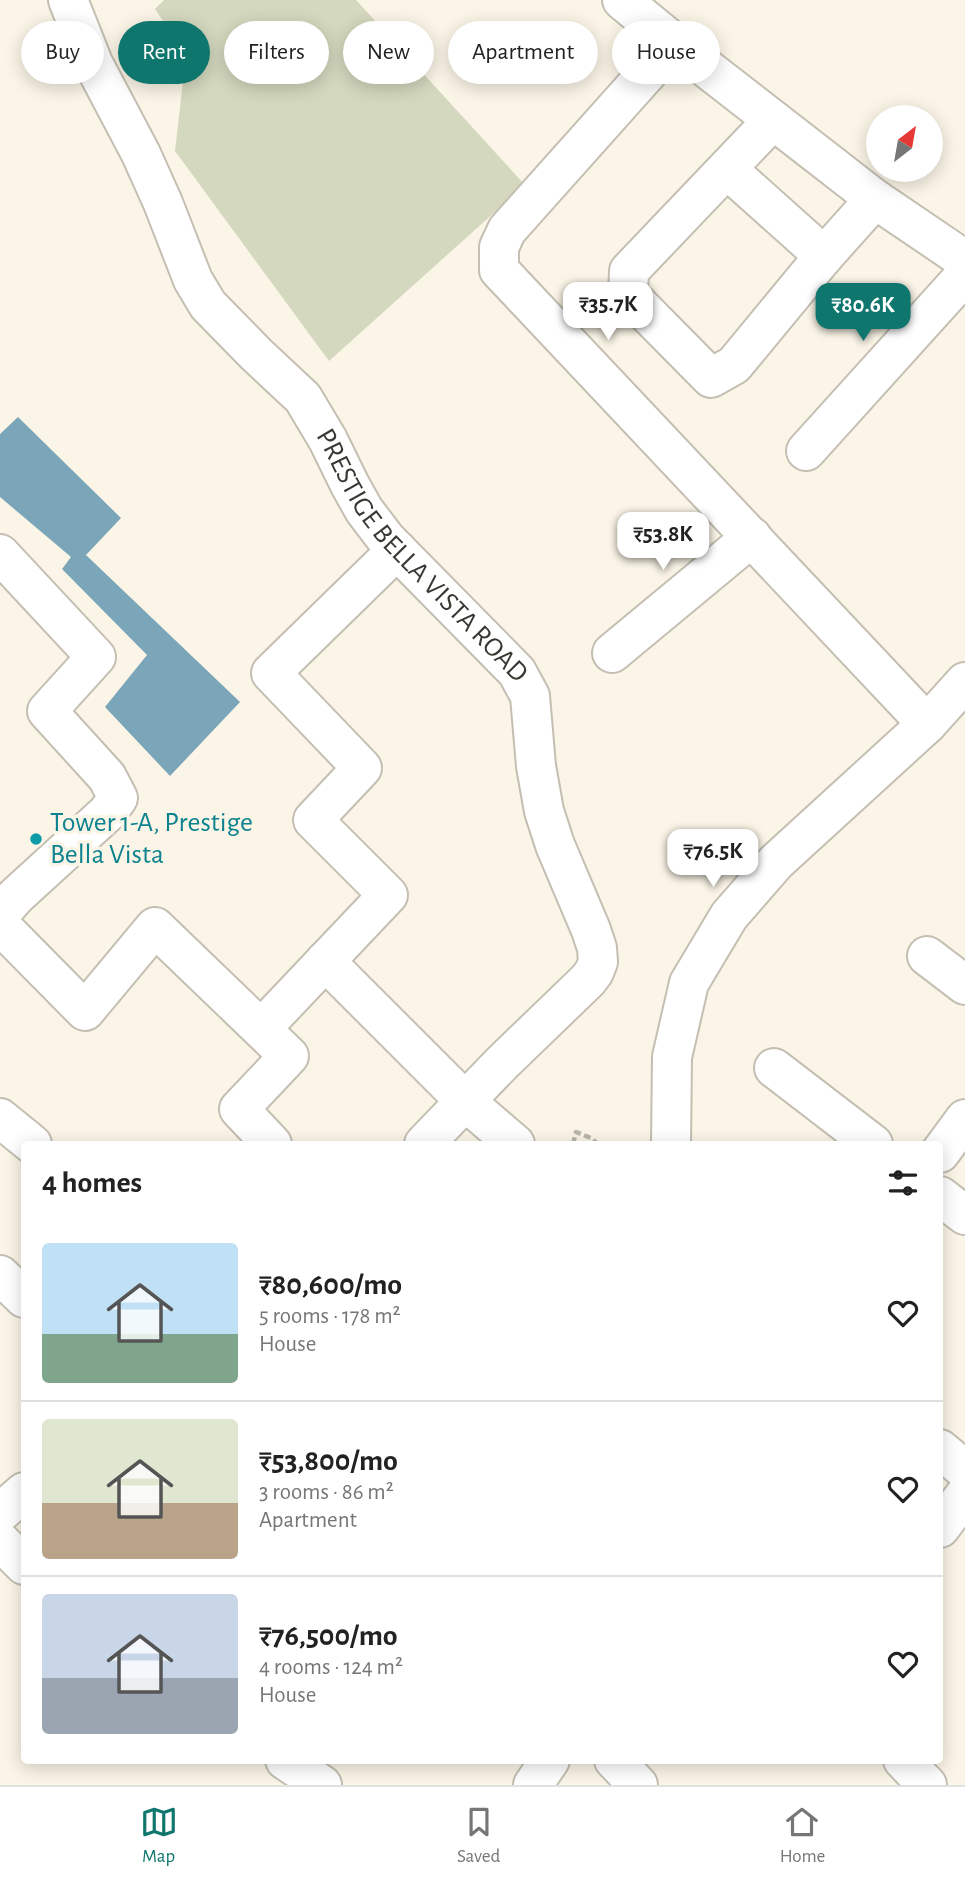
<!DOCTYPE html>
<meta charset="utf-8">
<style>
body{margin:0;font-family:"Alegreya Sans",sans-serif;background:#f2f2f2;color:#222;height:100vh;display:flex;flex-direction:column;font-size:26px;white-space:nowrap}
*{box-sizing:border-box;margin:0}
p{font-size:23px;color:#767676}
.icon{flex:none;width:38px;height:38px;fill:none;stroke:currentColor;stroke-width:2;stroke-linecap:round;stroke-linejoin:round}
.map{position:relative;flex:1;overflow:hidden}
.side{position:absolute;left:21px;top:1141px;width:922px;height:623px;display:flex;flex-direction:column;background:#fff;border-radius:7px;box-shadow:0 4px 18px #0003}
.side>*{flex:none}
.banner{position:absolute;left:21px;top:21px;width:924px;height:63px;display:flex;gap:14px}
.needle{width:46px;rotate:31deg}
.fabs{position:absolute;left:866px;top:105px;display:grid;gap:14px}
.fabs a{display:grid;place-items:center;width:77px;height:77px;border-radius:50%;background:#fff;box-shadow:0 4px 18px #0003;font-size:35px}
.price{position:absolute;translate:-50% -60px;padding:0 16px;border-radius:14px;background:#fff;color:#222;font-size:23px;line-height:46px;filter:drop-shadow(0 2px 4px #0008)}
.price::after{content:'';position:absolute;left:50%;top:42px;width:21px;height:16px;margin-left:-10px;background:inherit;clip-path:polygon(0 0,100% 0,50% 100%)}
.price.current{background:#0f766e;color:#fff}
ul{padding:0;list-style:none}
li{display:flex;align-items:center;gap:21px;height:175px;padding:0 21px}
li+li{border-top:2px solid #e0e0e0}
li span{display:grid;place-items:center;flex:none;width:196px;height:140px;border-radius:7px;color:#555}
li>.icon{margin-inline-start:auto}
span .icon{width:84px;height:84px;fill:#fffc;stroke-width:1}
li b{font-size:30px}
h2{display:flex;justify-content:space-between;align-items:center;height:84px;padding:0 21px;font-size:30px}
.tag{padding:0 24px;border-radius:32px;background:#fff;box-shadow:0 4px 18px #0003;font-size:24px;line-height:63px}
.tag.current{background:#0f766e;color:#fff}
.dock{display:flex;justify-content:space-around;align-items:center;height:98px;border-top:2px solid #e0e0e0;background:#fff;font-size:19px;color:#767676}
.dock a{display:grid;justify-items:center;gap:4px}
.dock .current{color:#0f766e}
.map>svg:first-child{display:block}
.green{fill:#d4d8be}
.water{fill:#7ba6b9}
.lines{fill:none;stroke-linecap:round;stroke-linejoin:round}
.minor-casing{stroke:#c4bfb2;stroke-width:42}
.path{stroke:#bbb6ab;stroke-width:4.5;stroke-dasharray:7 3.5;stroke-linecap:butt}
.minor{stroke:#fff;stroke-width:38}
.culture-dot{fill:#0f9aa8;stroke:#fbf5e7;stroke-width:2.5}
.labels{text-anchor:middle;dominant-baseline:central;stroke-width:7;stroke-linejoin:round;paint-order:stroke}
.street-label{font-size:28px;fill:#3a3832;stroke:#fbf5e7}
.culture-label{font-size:28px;fill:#0d838f;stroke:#fbf5e7;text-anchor:start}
</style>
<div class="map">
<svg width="965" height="1785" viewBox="0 0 965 1785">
<rect width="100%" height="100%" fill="#fbf5e7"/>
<path class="green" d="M 164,0 L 356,0 L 525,185 L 329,361 L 175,151 L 186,55 L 155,9 Z"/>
<path class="water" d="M 18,417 L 121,518 L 86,555 L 240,702 L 170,776 L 105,707 L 147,655 L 62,569 L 71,557 L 0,497 L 0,434 Z"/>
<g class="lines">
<defs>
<g id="minor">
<path id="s1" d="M 68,0 L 93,63 L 141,154 L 163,203 L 193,280 L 208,305 L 256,354 L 303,398 L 328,440 L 350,485 L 364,510 L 386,539 L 517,672 L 530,696 L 536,766 L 544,811 L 555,845 L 591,930 L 597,948 L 598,962 L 594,972 L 588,980 L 502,1063 L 424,1144"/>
<path d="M 622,0 L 674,43 L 507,230 L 499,247 L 499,270 L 927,724 L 965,682"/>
<path d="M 674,43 L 875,199 L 965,260"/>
<path d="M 773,120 L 629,271 L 628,294 L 711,378 L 734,365 L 824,256 L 875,199"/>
<path d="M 727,169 L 824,256"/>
<path d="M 806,451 L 965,275"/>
<path d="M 0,554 L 96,657 L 47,711 L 107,777 L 118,798 L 107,813 L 16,896 L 2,912 L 0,918"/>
<path d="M 612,653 L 752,537"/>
<path d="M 0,921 L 3,928 L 85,1011 L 155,927 L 289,1056 L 239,1109 L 272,1144"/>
<path d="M 927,956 L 965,985"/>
<path d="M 325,961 L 465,1101 L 515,1144"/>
<path d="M 261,1029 L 388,895 L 313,820 L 362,768 L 271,673 L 397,550"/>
<path d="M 774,1068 L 873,1144"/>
<path d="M 0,1118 L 32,1144"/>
<path d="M 671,1144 L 672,1057 L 689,983 L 729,916 L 776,862 L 927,724"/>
<path d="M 940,1153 L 965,1119"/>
<path d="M 940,1196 L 965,1215"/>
<path d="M 0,1275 L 24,1298"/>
<path d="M 940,1449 L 965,1470"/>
<path d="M 0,1513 L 24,1492"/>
<path d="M 940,1528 L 965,1495"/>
<path d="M 0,1541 L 24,1565"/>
<path d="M 285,1760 L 322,1785"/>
<path d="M 614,1760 L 638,1785"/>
<path d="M 903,1760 L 927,1785"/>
<path d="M 533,1785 L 550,1760"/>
</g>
</defs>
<use href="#minor" class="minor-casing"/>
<path class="path" d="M 573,1144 L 576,1132 L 593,1139 L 597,1144"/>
<use href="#minor" class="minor"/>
</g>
<circle class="culture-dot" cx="36" cy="839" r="7"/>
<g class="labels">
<g class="street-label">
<text stroke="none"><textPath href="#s1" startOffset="668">PRESTIGE BELLA VISTA ROAD</textPath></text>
</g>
<g class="culture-label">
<text x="50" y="823">Tower 1-A, Prestige<tspan x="50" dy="32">Bella Vista</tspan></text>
</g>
</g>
</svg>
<div class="fabs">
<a><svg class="needle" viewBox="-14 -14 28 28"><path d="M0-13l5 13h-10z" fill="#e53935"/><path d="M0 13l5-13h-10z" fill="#767676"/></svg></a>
</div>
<b class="price" style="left:608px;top:342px">₹35.7K</b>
<b class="price current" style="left:863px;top:343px">₹80.6K</b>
<b class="price" style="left:663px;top:572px">₹53.8K</b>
<b class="price" style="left:713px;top:889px">₹76.5K</b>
<div class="banner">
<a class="tag">Buy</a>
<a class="tag current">Rent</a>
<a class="tag">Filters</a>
<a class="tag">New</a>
<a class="tag">Apartment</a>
<a class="tag">House</a>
</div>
<section class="side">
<h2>4 homes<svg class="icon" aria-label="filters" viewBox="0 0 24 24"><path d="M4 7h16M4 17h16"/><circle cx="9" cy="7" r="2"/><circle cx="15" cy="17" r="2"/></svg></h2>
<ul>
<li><span style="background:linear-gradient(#bfe0f5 65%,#7fa58c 0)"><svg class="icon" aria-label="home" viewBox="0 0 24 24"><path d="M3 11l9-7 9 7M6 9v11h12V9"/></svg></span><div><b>₹80,600/mo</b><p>5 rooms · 178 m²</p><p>House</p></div><svg class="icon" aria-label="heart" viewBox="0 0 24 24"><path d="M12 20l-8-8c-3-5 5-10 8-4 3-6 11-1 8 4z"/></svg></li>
<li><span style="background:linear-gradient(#dfe7d0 60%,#b9a48a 0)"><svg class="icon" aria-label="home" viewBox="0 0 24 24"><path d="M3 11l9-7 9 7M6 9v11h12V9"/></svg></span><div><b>₹53,800/mo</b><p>3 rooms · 86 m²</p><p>Apartment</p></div><svg class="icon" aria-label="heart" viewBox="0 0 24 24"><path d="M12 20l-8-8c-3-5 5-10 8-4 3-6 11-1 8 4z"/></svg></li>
<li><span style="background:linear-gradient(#c9d6e8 60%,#9aa5b1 0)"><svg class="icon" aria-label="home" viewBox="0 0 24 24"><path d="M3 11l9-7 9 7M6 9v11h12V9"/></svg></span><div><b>₹76,500/mo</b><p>4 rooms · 124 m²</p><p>House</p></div><svg class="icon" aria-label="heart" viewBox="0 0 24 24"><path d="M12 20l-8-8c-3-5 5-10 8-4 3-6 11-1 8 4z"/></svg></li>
</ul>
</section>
</div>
<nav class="dock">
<a class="current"><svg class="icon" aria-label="map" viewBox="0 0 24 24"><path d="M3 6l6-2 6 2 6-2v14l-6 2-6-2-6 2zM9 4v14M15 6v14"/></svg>Map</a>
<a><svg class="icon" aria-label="saved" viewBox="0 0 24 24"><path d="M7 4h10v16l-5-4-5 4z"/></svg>Saved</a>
<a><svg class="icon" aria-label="home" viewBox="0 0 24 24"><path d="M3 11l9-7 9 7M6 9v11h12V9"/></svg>Home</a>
</nav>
